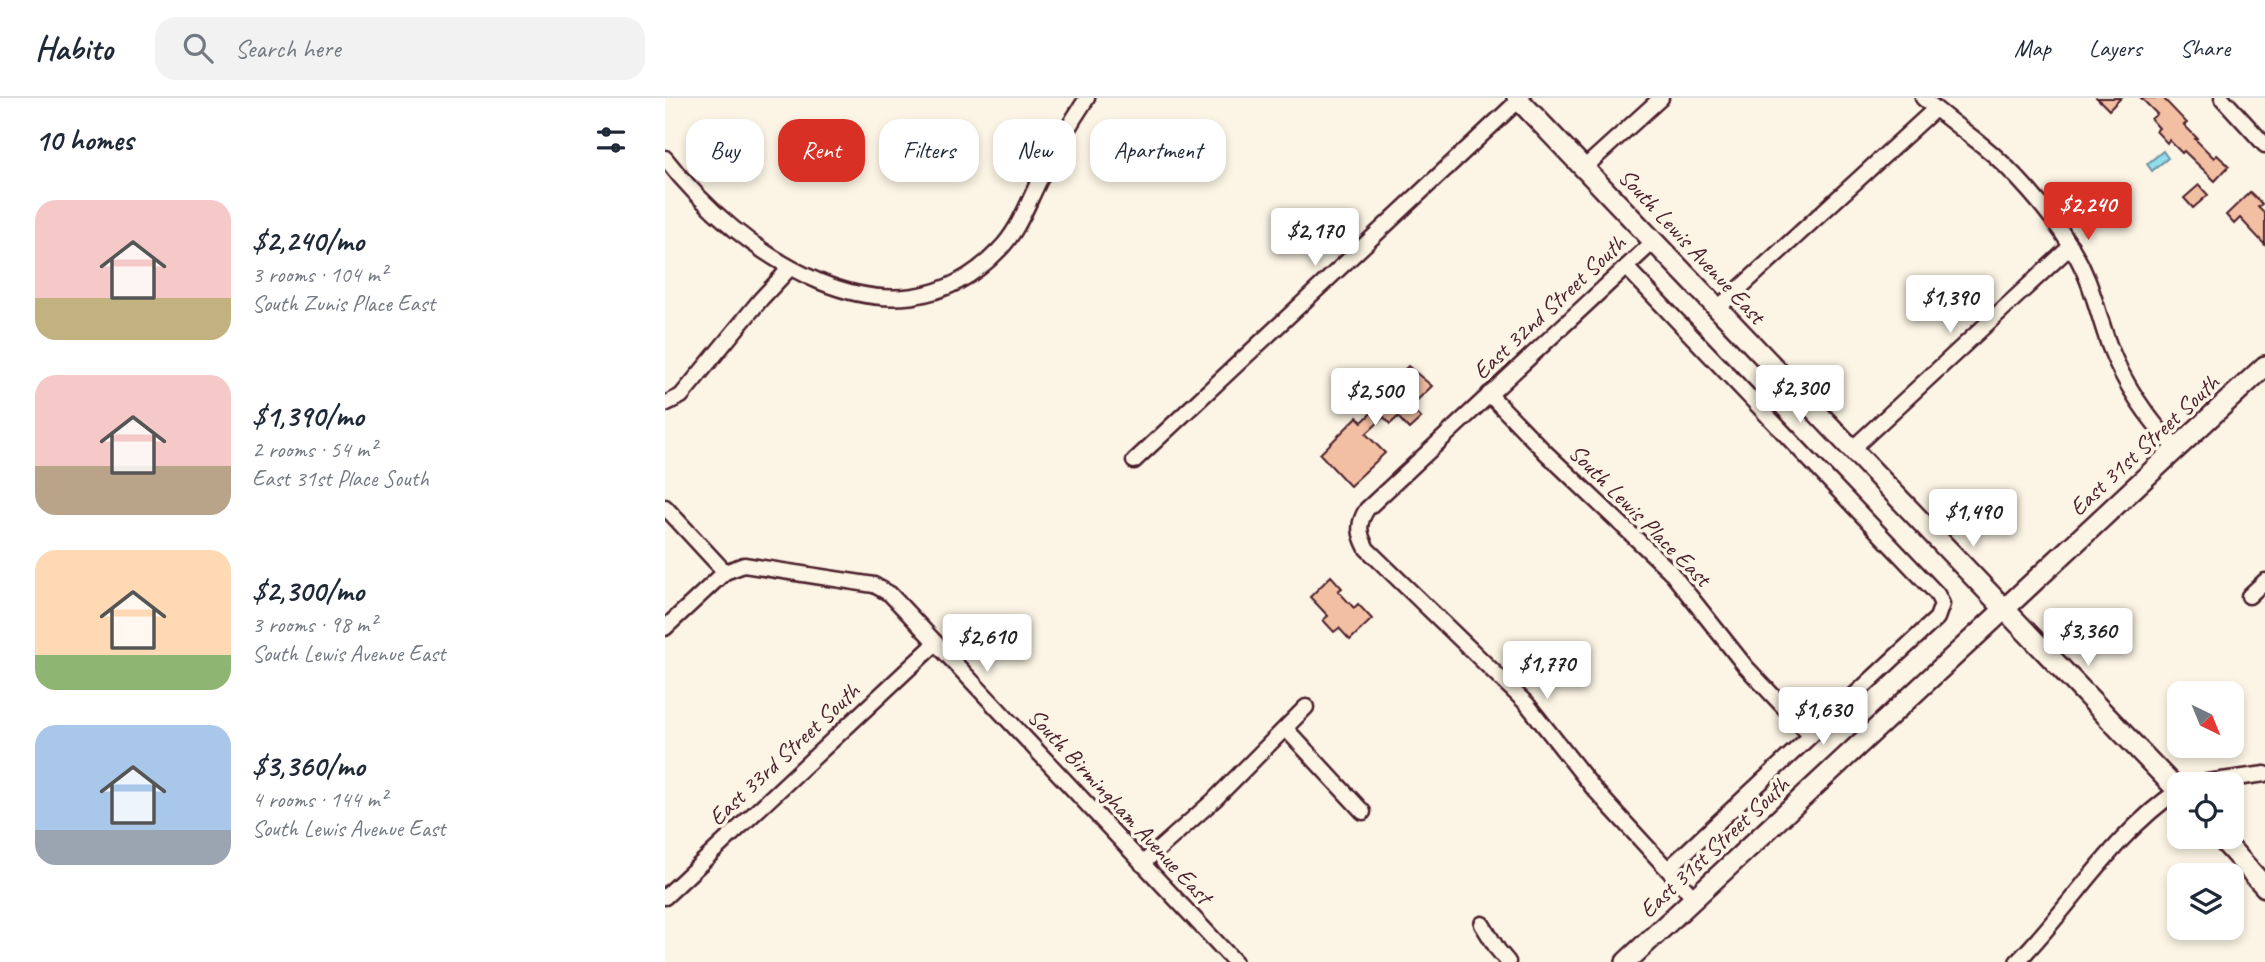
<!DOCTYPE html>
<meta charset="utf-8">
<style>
body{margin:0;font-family:Caveat,sans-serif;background:#f2f2f3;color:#1f2937;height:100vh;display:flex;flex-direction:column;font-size:26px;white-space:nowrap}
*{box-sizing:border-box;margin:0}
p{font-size:23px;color:#747a83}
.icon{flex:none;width:38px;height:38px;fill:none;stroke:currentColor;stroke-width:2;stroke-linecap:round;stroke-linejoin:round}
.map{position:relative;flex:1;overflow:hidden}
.details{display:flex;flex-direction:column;background:#fff;width:665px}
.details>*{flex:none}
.hud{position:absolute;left:21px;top:21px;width:665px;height:63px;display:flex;gap:14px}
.needle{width:46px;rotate:137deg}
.buttons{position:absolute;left:1502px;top:583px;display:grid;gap:14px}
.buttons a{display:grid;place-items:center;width:77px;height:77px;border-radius:14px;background:#fff;box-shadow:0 4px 10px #0003;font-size:35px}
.price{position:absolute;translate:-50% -60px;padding:0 16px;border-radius:7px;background:#fff;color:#222;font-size:23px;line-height:46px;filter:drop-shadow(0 2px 4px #0008)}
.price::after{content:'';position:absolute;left:50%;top:42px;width:21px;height:16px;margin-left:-10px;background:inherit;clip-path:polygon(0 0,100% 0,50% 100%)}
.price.active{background:#d93025;color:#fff}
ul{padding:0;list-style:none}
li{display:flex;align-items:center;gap:21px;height:175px;padding:0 35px}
li span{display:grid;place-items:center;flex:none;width:196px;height:140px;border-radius:21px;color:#555}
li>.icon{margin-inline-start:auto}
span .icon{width:84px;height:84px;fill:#fffc;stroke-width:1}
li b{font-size:30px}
h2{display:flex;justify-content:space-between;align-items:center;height:84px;padding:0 35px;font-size:30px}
.pill{padding:0 24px;border-radius:21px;background:#fff;box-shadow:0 4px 10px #0003;font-size:24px;line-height:63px}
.pill.active{background:#d93025;color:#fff}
header{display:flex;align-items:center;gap:42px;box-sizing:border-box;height:98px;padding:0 35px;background:#fff;border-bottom:2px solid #e0e1e3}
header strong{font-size:33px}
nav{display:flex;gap:38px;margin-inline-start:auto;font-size:24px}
.search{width:490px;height:63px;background:#f2f2f3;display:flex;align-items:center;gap:18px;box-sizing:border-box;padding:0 24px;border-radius:21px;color:#747a83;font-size:26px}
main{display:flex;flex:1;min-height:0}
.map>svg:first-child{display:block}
.water{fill:#8fdded;stroke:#73919f;stroke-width:2}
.building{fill:#f2bfa3;stroke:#4a1f2b;stroke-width:2}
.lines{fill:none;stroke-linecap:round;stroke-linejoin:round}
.street-casing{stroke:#4a1f2b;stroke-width:19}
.secondary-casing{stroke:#4a1f2b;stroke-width:24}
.street{stroke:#fcf5e5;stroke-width:14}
.secondary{stroke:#fcf5e5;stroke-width:19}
.labels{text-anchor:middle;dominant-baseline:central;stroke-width:7;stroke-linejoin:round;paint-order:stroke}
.street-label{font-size:24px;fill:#4a1f2b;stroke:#fcf5e5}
</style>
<header>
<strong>Habito</strong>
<div class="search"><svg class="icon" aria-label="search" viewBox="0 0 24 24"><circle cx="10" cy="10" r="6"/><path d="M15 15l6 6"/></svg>Search here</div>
<nav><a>Map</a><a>Layers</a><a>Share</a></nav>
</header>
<main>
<section class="details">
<h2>10 homes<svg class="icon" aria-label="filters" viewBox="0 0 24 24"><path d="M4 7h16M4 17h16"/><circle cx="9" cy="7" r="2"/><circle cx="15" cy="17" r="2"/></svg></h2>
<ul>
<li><span style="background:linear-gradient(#f6c9c9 70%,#c2b280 0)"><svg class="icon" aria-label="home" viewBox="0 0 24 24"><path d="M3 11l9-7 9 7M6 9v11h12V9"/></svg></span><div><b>$2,240/mo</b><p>3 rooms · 104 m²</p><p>South Zunis Place East</p></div></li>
<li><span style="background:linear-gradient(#f6c9c9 65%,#b9a48a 0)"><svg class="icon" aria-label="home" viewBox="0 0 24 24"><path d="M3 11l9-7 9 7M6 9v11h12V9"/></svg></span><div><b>$1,390/mo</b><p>2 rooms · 54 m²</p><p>East 31st Place South</p></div></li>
<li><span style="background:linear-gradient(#ffd9b3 75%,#8fb573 0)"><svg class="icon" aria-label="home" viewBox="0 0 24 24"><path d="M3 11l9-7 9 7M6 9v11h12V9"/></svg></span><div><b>$2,300/mo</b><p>3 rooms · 98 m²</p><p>South Lewis Avenue East</p></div></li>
<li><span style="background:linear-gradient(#a9c7e8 75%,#9aa5b1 0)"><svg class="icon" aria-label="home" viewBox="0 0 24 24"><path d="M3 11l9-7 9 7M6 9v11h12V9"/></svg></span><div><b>$3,360/mo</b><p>4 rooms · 144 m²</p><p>South Lewis Avenue East</p></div></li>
</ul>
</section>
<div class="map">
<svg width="1600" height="864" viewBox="0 0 1600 864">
<rect width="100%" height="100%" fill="#fcf5e5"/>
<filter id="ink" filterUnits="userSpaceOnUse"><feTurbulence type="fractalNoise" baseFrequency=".0143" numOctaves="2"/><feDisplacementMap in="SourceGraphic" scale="14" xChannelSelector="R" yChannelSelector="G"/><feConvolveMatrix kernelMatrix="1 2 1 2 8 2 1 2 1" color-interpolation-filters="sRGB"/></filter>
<g filter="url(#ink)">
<path class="water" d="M 1498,53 L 1503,60 L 1487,73 L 1482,66 Z"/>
<g class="building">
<path d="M 1432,0 L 1456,0 L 1444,12 Z"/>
<path d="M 1476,0 L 1498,0 L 1522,25 L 1519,27 L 1532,40 L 1530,41 L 1549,60 L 1552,57 L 1564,68 L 1550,83 L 1519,53 L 1517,55 L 1504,42 L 1502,45 L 1491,33 L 1494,30 L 1486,21 L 1492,16 Z"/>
<path d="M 1534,87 L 1543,97 L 1528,110 L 1519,100 Z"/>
<path d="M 1585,94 L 1597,106 L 1593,109 L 1600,116 L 1600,147 L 1575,120 L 1569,126 L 1561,117 Z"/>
<path d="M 743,268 L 767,288 L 745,309 L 756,320 L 744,331 L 733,319 L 725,326 L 719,319 L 701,336 L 720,355 L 685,388 L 655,356 L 692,319 L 697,324 L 726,296 L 720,290 Z"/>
<path d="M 666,478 L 677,490 L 673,493 L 689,510 L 693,506 L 707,521 L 685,542 L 674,530 L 669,534 L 658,522 L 663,518 L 645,499 Z"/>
</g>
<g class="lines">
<defs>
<g id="street">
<path d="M 1258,0 C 1277,17 1297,31 1317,47 C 1347,71 1385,114 1405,147 C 1427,182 1431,211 1444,247 C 1459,286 1482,320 1511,350"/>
<path d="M 1557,0 L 1600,47"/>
<path d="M 0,60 C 73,155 228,264 334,152 C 353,133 362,107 374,83 C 388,55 404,27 422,0"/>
<path d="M 919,70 L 996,0"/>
<path d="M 988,144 L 702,411 C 692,426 694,436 702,451 L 862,606 L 929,691 L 1029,800"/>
<path d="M 961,169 L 1272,496 L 1277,506 L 1272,520 L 1003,771"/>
<path d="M 1052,211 L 1270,11"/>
<path d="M 824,296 L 880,354 L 1004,472 L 1081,569 L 1145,637"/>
<path d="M 0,306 L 16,298 L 96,201 L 125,170"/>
<path d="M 1187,351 L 1406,148"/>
<path d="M 469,363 L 854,2"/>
<path d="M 0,409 L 60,474 L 79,467 L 209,487 L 225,496 L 570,864"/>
<path d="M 1584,498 L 1600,483"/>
<path d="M 0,530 L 60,474"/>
<path d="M 621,631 L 698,714"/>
<path d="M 1528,686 L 1600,676"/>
<path d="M 477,766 L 549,702 L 641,609"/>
<path d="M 0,799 L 270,546"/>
<path d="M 817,826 L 833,852 L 843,864"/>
<path d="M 1352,864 C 1407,808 1448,736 1514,692"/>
</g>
<g id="secondary">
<path d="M 852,0 L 1514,694"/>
<path d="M 1554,738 L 1600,789"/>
<path d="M 961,864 L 1600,268"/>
</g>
</defs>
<use href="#street" class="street-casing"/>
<use href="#secondary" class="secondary-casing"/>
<use href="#street" class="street"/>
<use href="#secondary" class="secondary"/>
</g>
</g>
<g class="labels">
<g class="street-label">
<text transform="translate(1027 148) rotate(47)">South Lewis Avenue East</text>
<text transform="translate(884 209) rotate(-43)">East 32nd Street South</text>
<text transform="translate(1479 347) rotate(-43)">East 31st Street South</text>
<text transform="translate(975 417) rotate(45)">South Lewis Place East</text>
<text transform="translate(119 656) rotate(-43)">East 33rd Street South</text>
<text transform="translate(455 708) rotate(47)">South Birmingham Avenue East</text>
<text transform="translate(1049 749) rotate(-43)">East 31st Street South</text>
</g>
</g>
</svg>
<div class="buttons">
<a><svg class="needle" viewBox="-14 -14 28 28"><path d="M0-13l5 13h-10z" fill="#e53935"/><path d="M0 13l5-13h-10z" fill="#747a83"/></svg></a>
<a><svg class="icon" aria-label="locate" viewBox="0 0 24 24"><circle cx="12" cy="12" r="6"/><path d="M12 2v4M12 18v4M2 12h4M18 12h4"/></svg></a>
<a><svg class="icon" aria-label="layers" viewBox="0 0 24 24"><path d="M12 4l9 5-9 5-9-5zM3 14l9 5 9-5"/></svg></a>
</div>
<b class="price active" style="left:1423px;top:144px">$2,240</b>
<b class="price" style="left:650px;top:170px">$2,170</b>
<b class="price" style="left:1285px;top:237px">$1,390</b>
<b class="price" style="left:1135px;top:327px">$2,300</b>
<b class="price" style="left:710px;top:330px">$2,500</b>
<b class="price" style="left:1308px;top:451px">$1,490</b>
<b class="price" style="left:1423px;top:570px">$3,360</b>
<b class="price" style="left:322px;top:576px">$2,610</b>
<b class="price" style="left:882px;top:603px">$1,770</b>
<b class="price" style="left:1158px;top:649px">$1,630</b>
<div class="hud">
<a class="pill">Buy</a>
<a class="pill active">Rent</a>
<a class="pill">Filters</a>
<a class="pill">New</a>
<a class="pill">Apartment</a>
</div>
</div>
</main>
